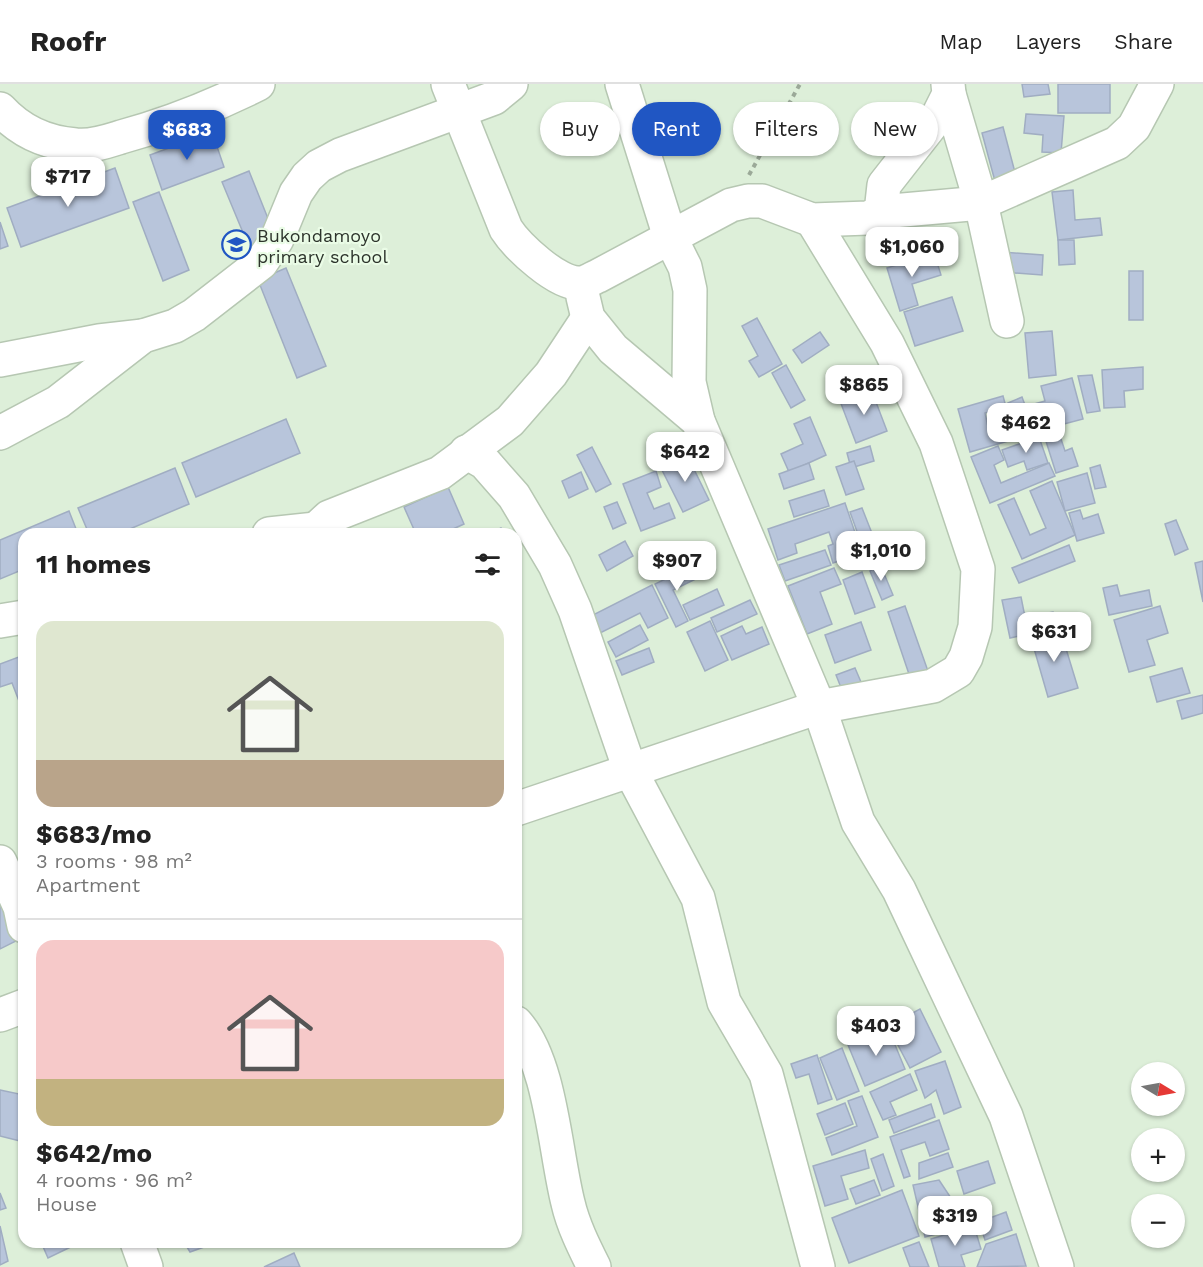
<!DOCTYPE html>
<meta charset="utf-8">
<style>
body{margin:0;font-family:"Work Sans",sans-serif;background:#f2f2f2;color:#222;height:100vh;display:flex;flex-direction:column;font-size:22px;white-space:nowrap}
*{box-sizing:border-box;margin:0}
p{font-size:20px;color:#767676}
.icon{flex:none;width:33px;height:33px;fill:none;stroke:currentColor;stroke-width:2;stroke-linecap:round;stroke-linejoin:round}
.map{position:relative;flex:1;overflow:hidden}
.panel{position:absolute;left:18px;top:444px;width:504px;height:720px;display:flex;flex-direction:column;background:#fff;border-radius:18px;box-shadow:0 2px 4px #0004}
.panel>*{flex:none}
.guide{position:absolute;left:540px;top:18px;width:570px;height:54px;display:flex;gap:12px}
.needle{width:39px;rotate:100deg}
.fabs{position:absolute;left:1131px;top:978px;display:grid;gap:12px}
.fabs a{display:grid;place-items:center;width:54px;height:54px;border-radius:50%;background:#fff;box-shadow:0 2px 4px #0004;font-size:30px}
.price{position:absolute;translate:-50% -51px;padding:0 14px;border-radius:12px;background:#fff;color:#222;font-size:20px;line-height:39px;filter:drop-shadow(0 2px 3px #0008)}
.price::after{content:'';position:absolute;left:50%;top:36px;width:18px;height:14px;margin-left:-9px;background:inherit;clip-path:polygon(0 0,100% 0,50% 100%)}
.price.current{background:#2056c3;color:#fff}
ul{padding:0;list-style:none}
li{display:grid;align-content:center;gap:12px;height:318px;padding:0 18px}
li+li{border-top:2px solid #e0e0e0}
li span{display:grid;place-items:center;height:186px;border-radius:18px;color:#555}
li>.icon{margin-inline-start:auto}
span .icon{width:108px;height:108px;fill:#fffc;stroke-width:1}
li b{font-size:26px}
h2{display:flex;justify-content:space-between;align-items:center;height:72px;padding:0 18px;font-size:26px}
.pill{padding:0 21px;border-radius:27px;background:#fff;box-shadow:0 2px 4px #0004;font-size:21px;line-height:54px}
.pill.current{background:#2056c3;color:#fff}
header{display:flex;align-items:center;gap:36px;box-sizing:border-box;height:84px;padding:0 30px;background:#fff;border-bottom:2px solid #e0e0e0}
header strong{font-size:28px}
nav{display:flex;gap:33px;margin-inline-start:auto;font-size:21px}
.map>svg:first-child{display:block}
.building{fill:#b8c5db;stroke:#a0adc2;stroke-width:1.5}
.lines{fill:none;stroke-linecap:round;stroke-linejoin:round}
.minor-casing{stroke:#b6c7b2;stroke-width:36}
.path{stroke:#9ba998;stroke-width:4;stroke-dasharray:4.5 4.5;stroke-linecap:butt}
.minor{stroke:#fff;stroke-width:33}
.labels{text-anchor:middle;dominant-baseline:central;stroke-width:4.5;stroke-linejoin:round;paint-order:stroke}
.poi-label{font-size:18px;fill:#2d342c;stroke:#eafce6;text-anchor:start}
</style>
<header>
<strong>Roofr</strong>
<nav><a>Map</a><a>Layers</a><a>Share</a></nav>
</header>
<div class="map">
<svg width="1203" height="1183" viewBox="0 0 1203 1183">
<rect width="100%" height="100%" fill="#ddefd9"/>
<g class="building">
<path d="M 1022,0 L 1048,0 L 1050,10 L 1024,13 Z"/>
<rect x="1058" y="0" width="52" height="29"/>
<path d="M 1026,30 L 1064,32 L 1061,69 L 1042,68 L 1043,51 L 1024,49 Z"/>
<path d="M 1003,43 L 1017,96 L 996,101 L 982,49 Z"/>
<path d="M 212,48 L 224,83 L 162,106 L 150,71 Z"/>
<path d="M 115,84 L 129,124 L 21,163 L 7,124 Z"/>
<path d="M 249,87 L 275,152 L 249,163 L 222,98 Z"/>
<path d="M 1073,106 L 1075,136 L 1100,134 L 1102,151 L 1058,156 L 1052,108 Z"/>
<path d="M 159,108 L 189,186 L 163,197 L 133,118 Z"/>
<path d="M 0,138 L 8,162 L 0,165 Z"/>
<path d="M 1058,156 L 1074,156 L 1075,180 L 1059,181 Z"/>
<path d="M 1002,168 L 1043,171 L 1042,191 L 1001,188 Z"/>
<path d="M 934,169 L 941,191 L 912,200 L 918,221 L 900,227 L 887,184 Z"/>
<path d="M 286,184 L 326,282 L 297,294 L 258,196 Z"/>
<rect x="1129" y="187" width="14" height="49"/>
<path d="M 952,213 L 963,247 L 915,262 L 904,228 Z"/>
<path d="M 757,234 L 782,280 L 759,293 L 749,277 L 758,272 L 742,242 Z"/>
<path d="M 1052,247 L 1056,291 L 1029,294 L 1025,249 Z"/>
<path d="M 820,248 L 829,261 L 802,279 L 793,266 Z"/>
<path d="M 786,281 L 805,316 L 791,324 L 772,289 Z"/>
<path d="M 1143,283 L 1143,305 L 1124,307 L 1125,323 L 1104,324 L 1102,286 Z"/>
<path d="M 1092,291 L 1100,327 L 1087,329 L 1078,292 Z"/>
<path d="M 1072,294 L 1083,335 L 1041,346 L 1034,320 L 1045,317 L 1041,302 Z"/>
<path d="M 871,305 L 887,347 L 856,359 L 840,317 Z"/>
<path d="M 1003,312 L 1006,323 L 985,329 L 988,343 L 1014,335 L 1019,354 L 970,368 L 958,325 Z"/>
<path d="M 1022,313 L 1035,348 L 1021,353 L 1008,319 Z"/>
<path d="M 810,333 L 826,371 L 789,388 L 781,370 L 803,360 L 794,340 Z"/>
<path d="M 286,335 L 300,369 L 196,413 L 182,379 Z"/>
<path d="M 1058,346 L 1065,367 L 1072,364 L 1078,382 L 1056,389 L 1044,351 Z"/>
<path d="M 1039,353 L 1048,379 L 1027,386 L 1024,377 L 1008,383 L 1002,366 Z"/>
<path d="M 870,362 L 874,377 L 851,384 L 847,369 Z"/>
<path d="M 998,362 L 1004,376 L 994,381 L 1001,399 L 1049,379 L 1055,392 L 990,419 L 971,373 Z"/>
<path d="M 592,363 L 611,400 L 596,408 L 577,371 Z"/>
<path d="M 686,369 L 709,416 L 683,428 L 660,382 Z"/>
<path d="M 854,377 L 864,405 L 846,411 L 836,383 Z"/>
<path d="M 809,379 L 814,395 L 784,405 L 779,390 Z"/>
<path d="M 1100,381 L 1106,403 L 1095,405 L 1090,384 Z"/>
<path d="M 175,384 L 189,420 L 118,450 L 89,450 L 78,424 Z"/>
<path d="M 656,387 L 661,403 L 647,409 L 654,425 L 669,419 L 675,434 L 641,447 L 623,400 Z"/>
<path d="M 581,388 L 588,405 L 569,414 L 562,397 Z"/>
<path d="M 1087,389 L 1095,419 L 1065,427 L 1057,398 Z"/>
<path d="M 1052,397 L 1075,451 L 1022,475 L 998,421 L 1014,414 L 1030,451 L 1046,444 L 1030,407 Z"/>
<path d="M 448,403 L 464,440 L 442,450 L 416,450 L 404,423 Z"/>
<path d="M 824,406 L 829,422 L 794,433 L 789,417 Z"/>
<path d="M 617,418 L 626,439 L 613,445 L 604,423 Z"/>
<path d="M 845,419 L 862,469 L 833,479 L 828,462 L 833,460 L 829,448 L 795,460 L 797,469 L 778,476 L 768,445 Z"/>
<path d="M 862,424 L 877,462 L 864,467 L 850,428 Z"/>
<path d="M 1080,426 L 1083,435 L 1098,430 L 1104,449 L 1077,457 L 1069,429 Z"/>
<path d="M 69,427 L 78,450 L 24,450 L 24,485 L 0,495 L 0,456 Z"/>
<path d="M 1176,436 L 1188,465 L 1175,471 L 1165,440 Z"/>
<path d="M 501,444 L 504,450 L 489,450 Z"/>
<path d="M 625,457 L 633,472 L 607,487 L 599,471 Z"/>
<path d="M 1069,461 L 1075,477 L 1019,499 L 1012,484 Z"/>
<path d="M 825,466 L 831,481 L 785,497 L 779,481 Z"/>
<path d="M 1203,477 L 1203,518 L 1195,479 Z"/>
<path d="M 696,480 L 702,492 L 673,506 L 688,537 L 676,543 L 655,500 Z"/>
<path d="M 880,480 L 893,511 L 882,516 L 870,487 Z"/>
<path d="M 834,484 L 841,500 L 820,508 L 832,540 L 807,550 L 788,502 Z"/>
<path d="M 862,488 L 875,523 L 855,530 L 843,496 Z"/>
<path d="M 652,501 L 668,534 L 648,544 L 640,529 L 600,549 L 591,532 Z"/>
<path d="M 1117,501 L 1120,512 L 1149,506 L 1152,522 L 1109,531 L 1103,504 Z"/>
<path d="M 717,505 L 724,521 L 690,536 L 683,521 Z"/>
<path d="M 1021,513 L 1025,533 L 1053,528 L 1056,544 L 1010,554 L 1002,516 Z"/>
<path d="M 750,516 L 757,530 L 717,548 L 711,534 Z"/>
<path d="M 905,522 L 929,590 L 911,596 L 888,528 Z"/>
<path d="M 1160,522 L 1168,549 L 1147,556 L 1155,581 L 1129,588 L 1114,536 Z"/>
<path d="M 710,537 L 728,576 L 705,587 L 687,548 Z"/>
<path d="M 861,538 L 871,566 L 835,579 L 825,551 Z"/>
<path d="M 640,541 L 648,556 L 616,573 L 608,558 Z"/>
<path d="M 742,542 L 746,550 L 762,543 L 769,560 L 732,576 L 721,552 Z"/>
<path d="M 1060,545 L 1078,604 L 1048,613 L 1031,554 Z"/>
<path d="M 649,564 L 654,578 L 622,591 L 616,577 Z"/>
<path d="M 24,571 L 24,615 L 19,617 L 12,599 L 0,603 L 0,580 Z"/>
<path d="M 855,584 L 861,598 L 842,606 L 836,591 Z"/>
<path d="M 1182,584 L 1190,609 L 1157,618 L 1150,593 Z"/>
<path d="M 1203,611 L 1203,629 L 1182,635 L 1177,617 Z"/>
<path d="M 0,816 L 18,856 L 0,865 Z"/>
<path d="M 920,925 L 941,968 L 910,984 L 888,942 Z"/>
<path d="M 888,944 L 905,985 L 865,1002 L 848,961 Z"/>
<path d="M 842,964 L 859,1007 L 837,1016 L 820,974 Z"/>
<path d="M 817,971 L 832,1015 L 818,1020 L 809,990 L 796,994 L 791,980 Z"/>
<path d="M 945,977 L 961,1023 L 944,1030 L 936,1006 L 925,1014 L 915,987 Z"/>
<path d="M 910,990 L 917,1006 L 890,1018 L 896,1031 L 883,1036 L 870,1008 Z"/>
<path d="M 0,1006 L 24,1011 L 24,1058 L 0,1052 Z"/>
<path d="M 862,1012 L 878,1053 L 832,1071 L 826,1054 L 857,1042 L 848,1017 Z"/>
<path d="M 845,1019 L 853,1040 L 825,1051 L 817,1030 Z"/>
<path d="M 931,1020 L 935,1033 L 894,1049 L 889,1036 Z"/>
<path d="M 939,1036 L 949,1065 L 930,1072 L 925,1058 L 901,1066 L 910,1092 L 904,1094 L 890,1053 Z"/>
<path d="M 865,1066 L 869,1084 L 841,1092 L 848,1115 L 825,1122 L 813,1082 Z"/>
<path d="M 948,1069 L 953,1083 L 919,1095 L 919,1079 Z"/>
<path d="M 883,1070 L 894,1102 L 882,1107 L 871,1075 Z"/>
<path d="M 988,1077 L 995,1099 L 964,1110 L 957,1087 Z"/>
<path d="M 874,1096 L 880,1111 L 856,1120 L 850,1105 Z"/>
<path d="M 939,1096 L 955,1120 L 947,1147 L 925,1153 L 913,1101 Z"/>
<path d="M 902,1106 L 919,1152 L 849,1179 L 832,1134 Z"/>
<path d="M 0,1109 L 6,1124 L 0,1126 Z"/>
<path d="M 1006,1128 L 1012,1146 L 985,1156 L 979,1138 Z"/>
<path d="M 0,1142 L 8,1177 L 0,1181 Z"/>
<path d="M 974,1142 L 981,1165 L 961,1171 L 965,1183 L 939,1183 L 931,1155 Z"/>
<path d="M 1016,1150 L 1026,1182 L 977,1183 L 986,1160 Z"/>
<path d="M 41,1158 L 81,1158 L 48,1174 Z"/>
<path d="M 184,1158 L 218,1158 L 190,1168 Z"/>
<path d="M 919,1158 L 929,1183 L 910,1183 L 903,1164 Z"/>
<path d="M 294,1169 L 300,1183 L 264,1183 Z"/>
</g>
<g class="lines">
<defs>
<g id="minor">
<path d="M 448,0 L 506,145 C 517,162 558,201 580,199 C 586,199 593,194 598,192 L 731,121 L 748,117 L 762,117 L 812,136 L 868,134 L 881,128 L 884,101 L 938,32 L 949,10 L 948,0"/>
<path d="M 622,0 L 670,153 L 685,183 L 690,206 L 689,298 L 698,337 L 819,623 L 858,738 L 899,806 L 1006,1032 L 1057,1183"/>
<path d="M 949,10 L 981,119 L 1007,237"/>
<path d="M 0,25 C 21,48 46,59 76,61 C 91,63 108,57 121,53 C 169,40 214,22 258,0"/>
<path d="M 881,128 L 981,119 L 1117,59 L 1134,43 L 1157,0"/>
<path d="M 583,213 L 588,234 L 613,265 L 698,337"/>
<path d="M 0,276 L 99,257 L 143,252"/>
<path d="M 0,349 L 58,318 L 143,252 L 175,242 L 194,231 L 261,179 L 277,155 L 296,109 L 307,93 L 319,82 L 340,71 L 494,14 L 511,0"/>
<path d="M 466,368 L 485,379 L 514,412 L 555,481 L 575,526 L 630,686 L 698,814 L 724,918 L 766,990 L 818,1183"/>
<path d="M 269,450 L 316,445"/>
<path d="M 314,450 L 316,445 L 329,433 L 440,389 L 510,337 L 551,290 L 588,234"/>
<path d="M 0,537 L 24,533"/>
<path d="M 516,725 L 819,623 L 933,602 L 958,587 L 966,573 L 975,543 L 978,485 L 936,359 L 887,259 L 812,136"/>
<path d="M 0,778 L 20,823 L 24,842"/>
<path d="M 0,931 L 24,922"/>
<path d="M 516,939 C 551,978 555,1068 568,1119 C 573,1141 584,1163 594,1183"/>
<path d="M 137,1158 L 146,1183"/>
</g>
</defs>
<use href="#minor" class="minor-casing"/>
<path class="path" d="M 749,91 L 800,0"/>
<use href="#minor" class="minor"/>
</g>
<defs>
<symbol id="school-ring" viewBox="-11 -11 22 22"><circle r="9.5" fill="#eafce6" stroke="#2056c3" stroke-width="1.5"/><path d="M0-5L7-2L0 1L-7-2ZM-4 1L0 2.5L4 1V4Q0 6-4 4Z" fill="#2056c3"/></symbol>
</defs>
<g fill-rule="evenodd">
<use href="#school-ring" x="220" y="144" width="33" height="33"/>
</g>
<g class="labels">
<g class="poi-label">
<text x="257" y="151">Bukondamoyo<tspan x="257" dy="21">primary school</tspan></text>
</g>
</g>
</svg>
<div class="fabs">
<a><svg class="needle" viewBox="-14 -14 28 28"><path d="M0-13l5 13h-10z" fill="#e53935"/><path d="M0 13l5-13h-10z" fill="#767676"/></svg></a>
<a>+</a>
<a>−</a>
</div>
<b class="price current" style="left:187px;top:77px">$683</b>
<b class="price" style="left:68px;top:124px">$717</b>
<b class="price" style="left:912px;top:194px">$1,060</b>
<b class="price" style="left:864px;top:332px">$865</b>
<b class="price" style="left:1026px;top:370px">$462</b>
<b class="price" style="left:685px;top:399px">$642</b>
<b class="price" style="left:881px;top:498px">$1,010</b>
<b class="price" style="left:677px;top:508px">$907</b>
<b class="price" style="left:1054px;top:579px">$631</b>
<b class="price" style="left:876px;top:973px">$403</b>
<b class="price" style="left:955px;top:1163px">$319</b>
<div class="guide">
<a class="pill">Buy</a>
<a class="pill current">Rent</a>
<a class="pill">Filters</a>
<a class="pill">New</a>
</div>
<section class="panel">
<h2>11 homes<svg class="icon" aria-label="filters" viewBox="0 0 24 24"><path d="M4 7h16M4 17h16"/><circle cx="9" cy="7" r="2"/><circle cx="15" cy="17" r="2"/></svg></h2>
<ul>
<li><span style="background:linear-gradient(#dfe7d0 75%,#b9a48a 0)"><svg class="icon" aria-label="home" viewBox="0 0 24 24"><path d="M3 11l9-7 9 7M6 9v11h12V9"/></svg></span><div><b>$683/mo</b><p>3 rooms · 98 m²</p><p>Apartment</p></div></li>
<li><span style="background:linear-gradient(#f6c9c9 75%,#c2b280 0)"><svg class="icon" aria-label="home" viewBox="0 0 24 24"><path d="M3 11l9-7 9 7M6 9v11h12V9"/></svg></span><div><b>$642/mo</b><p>4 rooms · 96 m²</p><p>House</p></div></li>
</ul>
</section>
</div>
